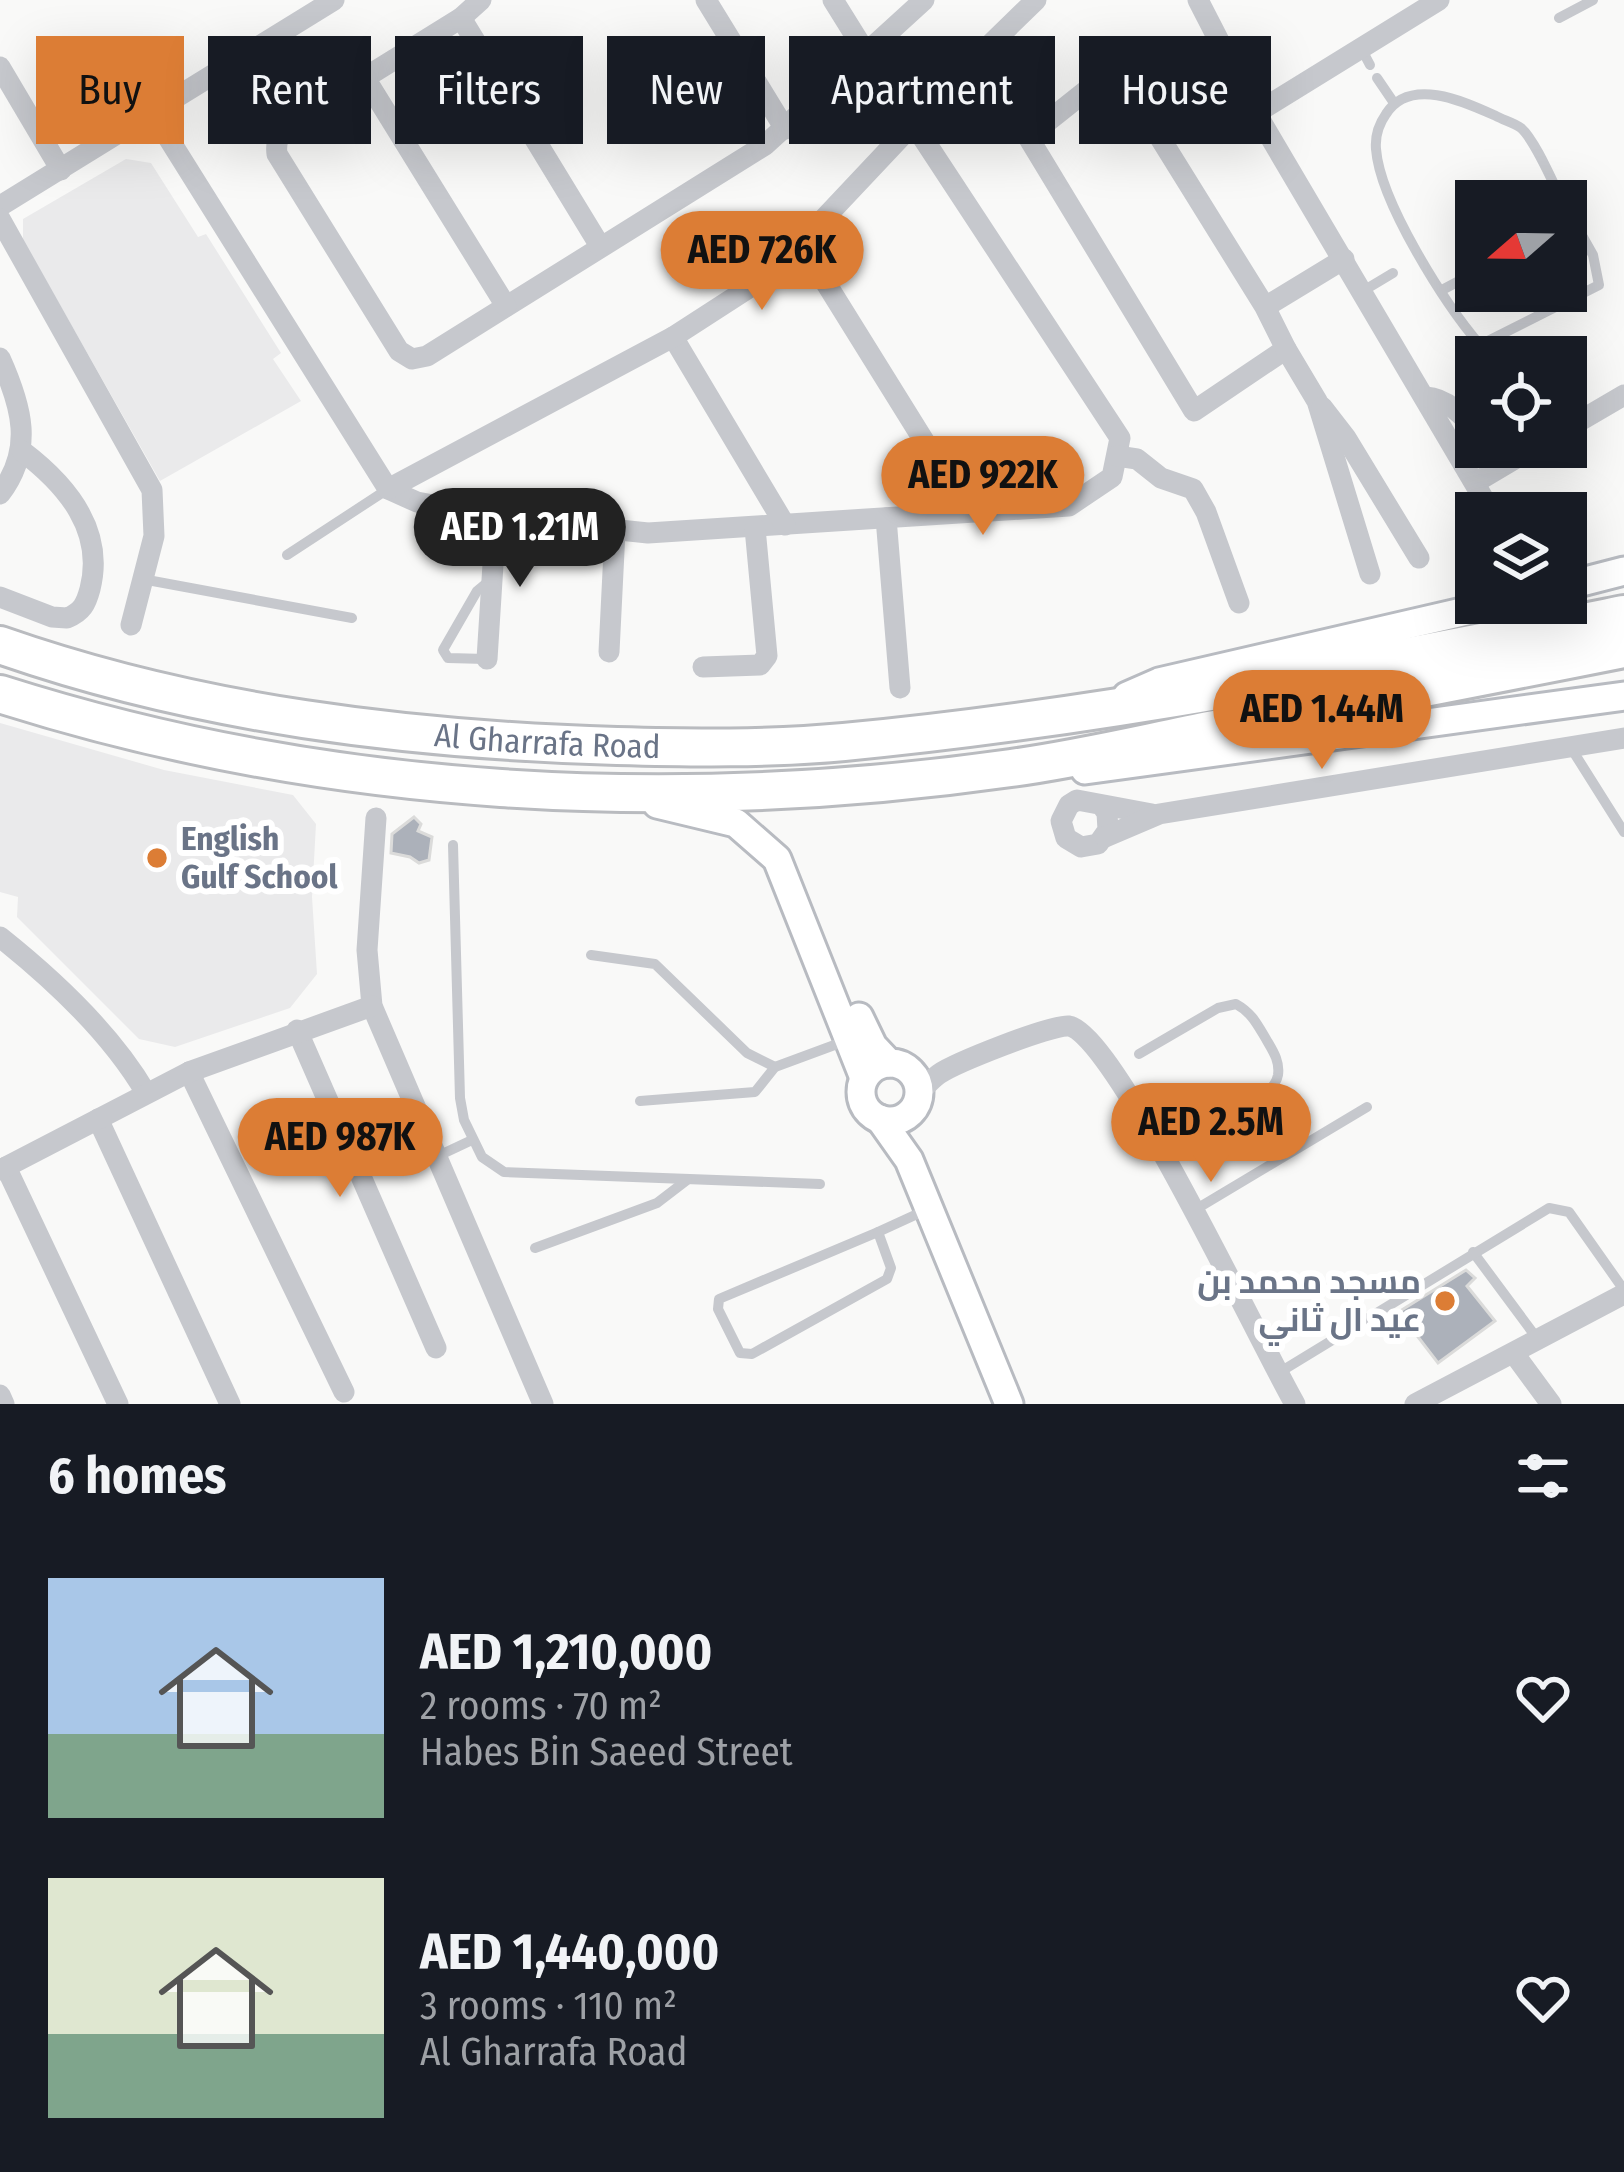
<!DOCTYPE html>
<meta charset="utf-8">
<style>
body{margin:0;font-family:"Fira Sans Condensed",Cairo,sans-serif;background:#20242c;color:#f1f3f6;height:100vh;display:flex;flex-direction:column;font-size:45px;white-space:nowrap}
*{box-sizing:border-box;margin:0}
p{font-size:39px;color:#9ea1a6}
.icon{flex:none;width:66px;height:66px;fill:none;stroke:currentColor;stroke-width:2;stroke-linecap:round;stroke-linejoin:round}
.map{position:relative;height:1404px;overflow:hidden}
.drawer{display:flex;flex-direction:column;background:#171b24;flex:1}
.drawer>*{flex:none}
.top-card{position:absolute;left:36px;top:36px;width:1554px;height:108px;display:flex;gap:24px}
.needle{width:78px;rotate:250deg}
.tools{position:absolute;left:1455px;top:180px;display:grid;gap:24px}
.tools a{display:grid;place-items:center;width:132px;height:132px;border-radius:0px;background:#171b24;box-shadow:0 12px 48px #0002;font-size:60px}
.price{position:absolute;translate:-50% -102px;padding:0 27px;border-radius:42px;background:#dc7d35;color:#111;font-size:39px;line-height:78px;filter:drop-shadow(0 3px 6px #0008)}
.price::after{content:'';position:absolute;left:50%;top:72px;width:36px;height:27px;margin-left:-18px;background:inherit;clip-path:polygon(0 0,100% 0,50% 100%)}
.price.on{background:#222;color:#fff}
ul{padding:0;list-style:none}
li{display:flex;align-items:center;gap:36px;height:300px;padding:0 48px}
li span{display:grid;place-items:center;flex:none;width:336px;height:240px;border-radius:0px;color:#555}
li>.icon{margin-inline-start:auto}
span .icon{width:144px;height:144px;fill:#fffc;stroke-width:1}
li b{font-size:51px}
h2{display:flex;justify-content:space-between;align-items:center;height:144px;padding:0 48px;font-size:51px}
.tag{padding:0 42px;border-radius:0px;background:#171b24;box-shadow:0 12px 48px #0002;font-size:42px;line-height:108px}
.tag.on{background:#dc7d35;color:#111}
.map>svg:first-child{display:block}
.built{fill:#eaeaeb}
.building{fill:#acb1ba;stroke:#dbdbda;stroke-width:3}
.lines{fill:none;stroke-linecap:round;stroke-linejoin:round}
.secondary-casing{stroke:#b8bbc1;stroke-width:33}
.highway-casing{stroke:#b9bbbf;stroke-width:42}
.lane{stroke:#c6c8cd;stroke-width:10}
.street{stroke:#c6c8cd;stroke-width:21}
.secondary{stroke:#fff;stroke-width:27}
.highway{stroke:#fff;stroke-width:36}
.poi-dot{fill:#dc7d35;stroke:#fff;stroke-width:4.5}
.labels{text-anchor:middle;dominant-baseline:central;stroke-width:12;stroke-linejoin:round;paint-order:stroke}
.street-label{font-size:33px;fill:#6a7487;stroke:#fff}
.poi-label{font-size:33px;font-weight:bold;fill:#6a7487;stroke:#fff;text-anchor:start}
</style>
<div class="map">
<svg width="1624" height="1404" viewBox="0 0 1624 1404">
<rect width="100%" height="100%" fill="#f9f9f8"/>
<g class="built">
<path d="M 126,159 L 151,163 L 198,237 L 206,234 L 281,353 L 273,359 L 301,401 L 160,481 L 23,240 L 23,219 Z"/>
<path d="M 0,723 L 164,770 L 293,795 L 316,824 L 312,897 L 317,974 L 290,1008 L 175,1047 L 139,1039 L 17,917 L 18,897 L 0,892 Z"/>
</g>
<g class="building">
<path d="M 414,817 L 421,824 L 418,831 L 432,837 L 429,860 L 419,863 L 410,857 L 391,853 L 392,834 Z"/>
<path d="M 1466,1270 L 1475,1278 L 1467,1286 L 1495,1321 L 1438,1363 L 1412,1329 L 1406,1333 L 1392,1316 Z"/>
</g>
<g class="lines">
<defs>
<g id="secondary">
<path d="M 1566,586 L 1624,571"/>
<path d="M 1127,696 L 1159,682 L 1501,603"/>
<path d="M 1085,770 L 1624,696"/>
<path d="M 657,804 L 736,823 L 777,859 L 864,1078"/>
<path d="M 859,1017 L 873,1046 L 889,1063"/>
<circle cx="890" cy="1092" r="29"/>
<path d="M 880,1119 L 909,1160 L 1009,1404"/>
</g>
<g id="highway">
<path id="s1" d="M 0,645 C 197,714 409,740 617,746 C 692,748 768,749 844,742 C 1106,717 1366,665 1624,614"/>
<path d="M 0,694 C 327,798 672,816 1011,768 C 1079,759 1148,742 1215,729 C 1352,702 1488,676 1624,649"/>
</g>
</defs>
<use href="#secondary" class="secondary-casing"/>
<use href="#highway" class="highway-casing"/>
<g class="lane">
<path d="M 1559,18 L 1593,0"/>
<path d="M 1361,48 L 1370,65"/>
<path d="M 1377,78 L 1394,103"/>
<path d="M 1562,201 C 1553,183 1535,140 1521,128 C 1515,123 1503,120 1496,116 C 1465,102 1410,76 1386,114 C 1379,124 1375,137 1376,149 C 1380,202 1445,304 1480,345 L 1599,285 L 1593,255 L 1566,207"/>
<path d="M 1442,290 L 1476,272"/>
<path d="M 1363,291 L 1393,273"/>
<path d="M 287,555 L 388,489"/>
<path d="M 142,579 L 352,618"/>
<path d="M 486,659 L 448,658 L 443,650 L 477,591 L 489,581"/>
<path d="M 1571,748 L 1624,832"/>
<path d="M 453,845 L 460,1098 L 464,1120 L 482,1157 L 504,1172 L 820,1184"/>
<path d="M 591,955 L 655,964 L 747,1053 L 775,1067"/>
<path d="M 1139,1054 L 1218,1008 L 1236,1004 C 1252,1013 1257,1024 1266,1039 C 1273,1051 1280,1061 1278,1075 C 1273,1105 1189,1137 1162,1153"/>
<path d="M 640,1101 L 755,1092 L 775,1067 L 848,1040"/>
<path d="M 438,1156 L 472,1140"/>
<path d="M 1193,1211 L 1367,1107"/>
<path d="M 878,1232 L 891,1268 L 887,1279 L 752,1354 L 740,1353 L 718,1309 L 719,1299 Z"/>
<path d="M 878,1232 L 926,1210"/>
<path d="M 535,1248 L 657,1203 L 687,1180"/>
<path d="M 1473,1252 L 1539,1341"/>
<path d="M 1280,1372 L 1549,1208 L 1569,1212 L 1624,1290"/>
</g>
<g class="street">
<path d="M 481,0 L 461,18 L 292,123 C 281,132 275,139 277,154 L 399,351 L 412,359 L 427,356 L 765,145 L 924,0"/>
<path d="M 706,0 L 785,129"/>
<path d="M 833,0 L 866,53"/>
<path d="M 1198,0 L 1256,113 L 1492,513"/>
<path d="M 461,18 L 600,246"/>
<path d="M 0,67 L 61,170"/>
<path d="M 365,78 L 506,306"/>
<path d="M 152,112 L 388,489 L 417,502 L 496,517 L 648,533 L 1069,506 L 1112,477 L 1120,438 L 915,126"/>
<path d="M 1256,113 L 1439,0"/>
<path d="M 0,206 L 334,0"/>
<path d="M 0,219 L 152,490 L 154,536 L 131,625"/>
<path d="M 801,243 L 967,510"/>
<path d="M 1265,307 L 1286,349 L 1194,411 L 1028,137 L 1116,67 L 1265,307 L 1344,259"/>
<path d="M 673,337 L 785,525"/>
<path d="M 1286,349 L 1317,401 L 1370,574"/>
<path d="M 0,358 C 22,407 34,449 0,494"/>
<path d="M 1426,397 C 1446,398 1465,416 1476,433"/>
<path d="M 1322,407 L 1346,438 L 1419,558"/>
<path d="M 1566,429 L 1624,395"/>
<path d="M 1117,456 L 1137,459 L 1161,478 L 1193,489 L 1206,512 L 1239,603"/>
<path d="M 1476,482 L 1535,447"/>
<path d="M 388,489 L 673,337 L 755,284 L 801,243 L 962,72 L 1036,0"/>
<path d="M 886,518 L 900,688"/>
<path d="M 0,597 L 52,617 L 67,618 C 82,612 86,604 90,589 C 105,530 67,485 22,451"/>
<path d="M 609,652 L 615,531"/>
<path d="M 487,659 L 496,517"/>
<path d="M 703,667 L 760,665 L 767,656 L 755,528"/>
<path d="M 1102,806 L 1107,813 L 1108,830 L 1098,844 L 1081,847 L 1066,838 L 1061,821 L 1069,805 L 1077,800 L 1152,814"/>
<path d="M 376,818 L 367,950 L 372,1006 L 543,1404"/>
<path d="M 1105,837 L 1159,814 L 1624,738"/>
<path d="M 0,937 C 54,980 111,1033 146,1093"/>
<path d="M 297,1030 L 436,1348"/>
<path d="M 189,1072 L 344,1392"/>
<path d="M 918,1092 C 925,1087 932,1079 939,1074 C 955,1063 1052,1024 1069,1026 C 1115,1034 1262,1348 1295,1404"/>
<path d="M 98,1119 L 230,1404"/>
<path d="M 6,1167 L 118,1404"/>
<path d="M 0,1170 L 189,1072 L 372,1006"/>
<path d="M 1515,1355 L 1551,1404"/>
<path d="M 0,1395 L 4,1404"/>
<path d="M 1415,1404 L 1624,1294"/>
</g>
<use href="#secondary" class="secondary"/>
<use href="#highway" class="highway"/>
</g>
<g class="poi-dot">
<circle cx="157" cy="858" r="12"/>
<circle cx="1445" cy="1301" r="12"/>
</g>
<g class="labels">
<g class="street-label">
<text stroke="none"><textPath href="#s1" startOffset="558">Al Gharrafa Road</textPath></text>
</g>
<g class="poi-label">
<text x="181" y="839">English<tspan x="181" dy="38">Gulf School</tspan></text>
<text x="1421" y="1282" text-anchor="end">مسجد محمد بن<tspan x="1421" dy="38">عيد ال ثاني</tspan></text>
</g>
</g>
</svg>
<div class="tools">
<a><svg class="needle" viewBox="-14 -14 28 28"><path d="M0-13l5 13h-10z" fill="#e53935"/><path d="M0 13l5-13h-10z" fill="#9ea1a6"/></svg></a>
<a><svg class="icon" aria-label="locate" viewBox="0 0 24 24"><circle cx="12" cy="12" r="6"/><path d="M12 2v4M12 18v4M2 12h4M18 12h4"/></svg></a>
<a><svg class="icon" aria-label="layers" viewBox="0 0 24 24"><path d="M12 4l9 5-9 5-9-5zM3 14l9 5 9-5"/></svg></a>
</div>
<b class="price" style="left:762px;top:313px">AED 726K</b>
<b class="price" style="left:983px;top:538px">AED 922K</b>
<b class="price on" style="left:520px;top:590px">AED 1.21M</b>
<b class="price" style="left:1322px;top:772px">AED 1.44M</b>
<b class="price" style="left:1211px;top:1185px">AED 2.5M</b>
<b class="price" style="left:340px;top:1200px">AED 987K</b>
<div class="top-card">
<a class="tag on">Buy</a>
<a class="tag">Rent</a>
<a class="tag">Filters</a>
<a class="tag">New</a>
<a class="tag">Apartment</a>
<a class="tag">House</a>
</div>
</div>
<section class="drawer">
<h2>6 homes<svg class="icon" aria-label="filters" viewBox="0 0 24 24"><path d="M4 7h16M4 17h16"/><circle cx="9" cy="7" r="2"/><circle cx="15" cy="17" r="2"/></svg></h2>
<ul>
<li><span style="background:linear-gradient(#a9c7e8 65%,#7fa58c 0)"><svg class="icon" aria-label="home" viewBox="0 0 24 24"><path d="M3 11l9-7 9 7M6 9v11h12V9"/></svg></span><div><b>AED 1,210,000</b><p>2 rooms · 70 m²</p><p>Habes Bin Saeed Street</p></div><svg class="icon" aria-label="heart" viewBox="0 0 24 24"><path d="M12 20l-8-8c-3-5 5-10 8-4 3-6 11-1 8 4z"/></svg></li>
<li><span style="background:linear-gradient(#dfe7d0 65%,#7fa58c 0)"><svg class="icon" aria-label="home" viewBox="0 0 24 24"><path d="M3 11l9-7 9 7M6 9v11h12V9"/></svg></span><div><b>AED 1,440,000</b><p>3 rooms · 110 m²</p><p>Al Gharrafa Road</p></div><svg class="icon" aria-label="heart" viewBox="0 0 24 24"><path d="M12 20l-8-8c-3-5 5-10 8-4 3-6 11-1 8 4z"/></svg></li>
</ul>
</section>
